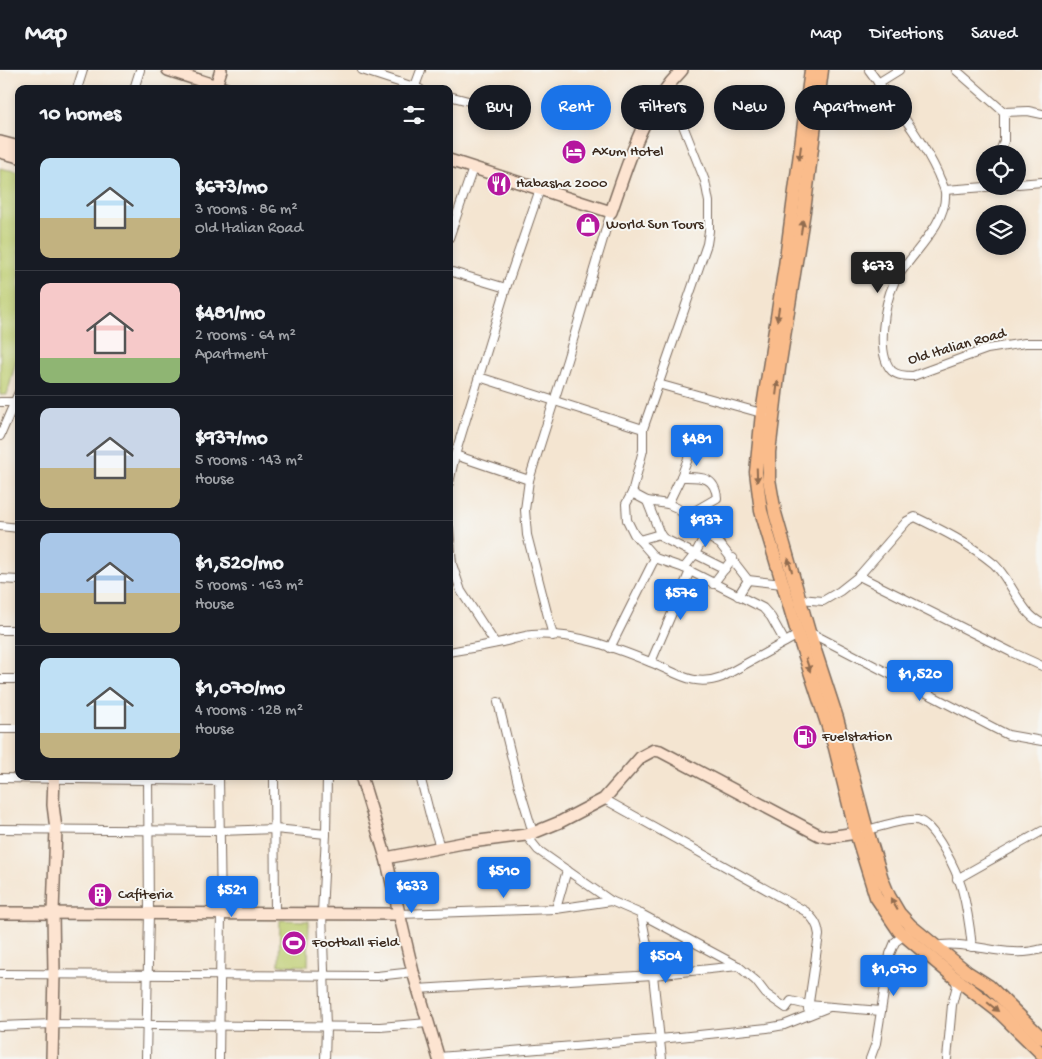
<!DOCTYPE html>
<meta charset="utf-8">
<style>
body{margin:0;font-family:"Gochi Hand",sans-serif;background:#20242c;color:#f1f3f6;height:100vh;display:flex;flex-direction:column;font-size:19px;white-space:nowrap}
*{box-sizing:border-box;margin:0}
p{font-size:16px;color:#9ea1a6}
.icon{flex:none;width:28px;height:28px;fill:none;stroke:currentColor;stroke-width:2;stroke-linecap:round;stroke-linejoin:round}
.map{position:relative;flex:1;overflow:hidden}
.panel{position:absolute;left:15px;top:15px;width:438px;height:695px;display:flex;flex-direction:column;background:#171b24;border-radius:10px;box-shadow:0 2px 8px #0003}
.panel>*{flex:none}
.guide{position:absolute;left:468px;top:15px;width:475px;height:45px;display:flex;gap:10px}
.buttons{position:absolute;left:976px;top:75px;display:grid;gap:10px}
.buttons a{display:grid;place-items:center;width:50px;height:50px;border-radius:50%;background:#171b24;box-shadow:0 2px 8px #0003;font-size:25px}
.price{position:absolute;translate:-50% -42px;padding:0 11px;border-radius:5px;background:#1a73e8;color:#fff;font-size:16px;line-height:32px;filter:drop-shadow(0 1px 2px #0008)}
.price::after{content:'';position:absolute;left:50%;top:30px;width:15px;height:11px;margin-left:-8px;background:inherit;clip-path:polygon(0 0,100% 0,50% 100%)}
.price.selected{background:#222;color:#fff}
ul{padding:0;list-style:none}
li{display:flex;align-items:center;gap:15px;height:125px;padding:0 25px}
li+li{border-top:1px solid #363941}
li span{display:grid;place-items:center;flex:none;width:140px;height:100px;border-radius:10px;color:#555}
li>.icon{margin-inline-start:auto}
span .icon{width:60px;height:60px;fill:#fffc;stroke-width:1}
li b{font-size:21px}
h2{display:flex;justify-content:space-between;align-items:center;height:60px;padding:0 25px;font-size:21px}
.chip{padding:0 18px;border-radius:22px;background:#171b24;box-shadow:0 2px 8px #0003;font-size:18px;line-height:45px}
.chip.selected{background:#1a73e8;color:#fff}
header{display:flex;align-items:center;gap:30px;box-sizing:border-box;height:70px;padding:0 25px;background:#171b24;border-bottom:1px solid #363941}
header strong{font-size:24px}
nav{display:flex;gap:28px;margin-inline-start:auto;font-size:18px}
.map>svg:first-child{display:block}
.green{fill:#bdcc6f;stroke:#7c7b46}
.lines{fill:none;stroke-linecap:round;stroke-linejoin:round}
.street-casing{stroke:#7c6b5d;stroke-width:10}
.secondary-casing{stroke:#7c6b5d;stroke-width:14}
.primary-casing{stroke:#7c6b5d;stroke-width:15}
.street{stroke:#fff;stroke-width:8}
.secondary{stroke:#fde4d1;stroke-width:11}
.primary{stroke:#fabc8b;stroke-width:12}
.oneway{fill:#916c4f}
.labels{text-anchor:middle;dominant-baseline:central;stroke-width:4;stroke-linejoin:round;paint-order:stroke}
.poi-label{font-size:15px;fill:#3b2a1e;stroke:#f6f6f2;text-anchor:start}
.street-label{font-size:15px;fill:#3b2a1e;stroke:#f6f6f2}
</style>
<header>
<strong>Map</strong>
<nav><a>Map</a><a>Directions</a><a>Saved</a></nav>
</header>
<div class="map">
<svg width="1042" height="989" viewBox="0 0 1042 989">
<rect width="100%" height="100%" fill="#f6f6f2"/>
<filter id="ink" filterUnits="userSpaceOnUse"><feTurbulence type="fractalNoise" baseFrequency=".02" numOctaves="2"/><feDisplacementMap in="SourceGraphic" scale="10" xChannelSelector="R" yChannelSelector="G"/><feConvolveMatrix kernelMatrix="1 2 1 2 8 2 1 2 1" color-interpolation-filters="sRGB"/></filter>
<filter id="wash" filterUnits="userSpaceOnUse"><feTurbulence type="fractalNoise" baseFrequency=".0096" numOctaves="4" result="noise"/><feDisplacementMap in="SourceGraphic" scale="20" xChannelSelector="R" yChannelSelector="G"/><feGaussianBlur stdDeviation="1.12" result="paint"/><feColorMatrix in="noise" values="0 0 0 0 0 0 0 0 0 0 0 0 0 0 0 0 0 1.4 0 .05"/><feComposite in="paint" operator="in"/></filter>
<g filter="url(#wash)">
<rect width="100%" height="100%" fill="#f4e5d1"/>
<g class="green">
<path d="M 0,98 L 19,102 L 19,280 L 7,325 L 0,325 Z"/>
<path d="M 280,850 L 309,851 L 308,896 L 279,895 Z"/>
</g>
</g>
<g filter="url(#ink)">
<g class="lines">
<defs>
<g id="street">
<path d="M 362,0 L 420,19"/>
<path d="M 869,0 C 893,33 921,67 938,104 C 940,110 944,116 945,122 C 948,155 908,186 894,213 C 885,232 875,284 892,301 C 898,306 906,306 913,306 L 987,279 L 1025,273 L 1042,273"/>
<path d="M 956,0 L 1004,42 L 1004,71 L 999,84"/>
<path d="M 878,13 L 899,0"/>
<path d="M 77,19 L 83,0"/>
<path d="M 134,19 L 140,0"/>
<path d="M 414,19 L 421,0"/>
<path d="M 660,24 L 682,53 L 705,111 L 709,132 L 709,161 L 707,174 L 643,359 L 643,380 L 632,423 L 626,434 L 627,450 L 634,464 L 655,488 L 684,498 L 763,538 L 771,547 L 785,572"/>
<path d="M 449,26 L 480,34"/>
<path d="M 1004,42 L 1028,41 L 1042,44"/>
<path d="M 1018,114 L 1042,112"/>
<path d="M 945,120 L 999,116"/>
<path d="M 449,168 L 473,98"/>
<path d="M 449,201 L 506,218"/>
<path d="M 479,307 L 643,359"/>
<path d="M 658,314 L 765,344"/>
<path d="M 0,332 L 14,332"/>
<path d="M 0,366 L 19,322"/>
<path d="M 455,385 L 529,410"/>
<path d="M 681,407 C 699,407 715,405 717,428 L 686,446"/>
<path d="M 449,413 L 455,385 L 506,218 L 540,119"/>
<path d="M 632,423 L 647,431 L 668,434 L 677,438 L 705,465 L 720,474 L 748,510 L 782,514"/>
<path d="M 647,431 L 660,464 L 663,468 L 725,499"/>
<path d="M 668,434 L 681,407 L 692,378"/>
<path d="M 0,456 L 19,458"/>
<path d="M 449,458 L 452,494 L 461,521 L 495,573"/>
<path d="M 639,470 L 660,464"/>
<path d="M 684,498 L 695,484 L 705,465"/>
<path d="M 859,506 L 907,451 L 915,447 C 942,460 970,474 994,494 C 1011,509 1021,545 1042,553"/>
<path d="M 0,509 L 19,510"/>
<path d="M 713,514 L 733,488"/>
<path d="M 738,526 L 748,510"/>
<path d="M 800,529 L 823,531 L 840,521 L 859,506 L 1011,582 L 1042,596"/>
<path d="M 0,560 L 19,560"/>
<path d="M 809,562 L 994,658 L 1008,665 L 1042,671"/>
<path d="M 553,566 L 527,465 L 525,440 L 529,410 L 567,290 L 611,142"/>
<path d="M 610,578 L 655,488"/>
<path d="M 449,582 C 466,579 484,576 502,572 C 511,570 522,566 532,565 C 573,562 613,577 650,592 C 676,602 693,618 722,607 L 798,565"/>
<path d="M 651,592 L 690,501"/>
<path d="M 0,609 L 19,609"/>
<path d="M 498,632 L 518,713 L 533,763"/>
<path d="M 0,659 L 19,659"/>
<path d="M 274,706 L 275,843"/>
<path d="M 420,706 L 431,749 L 440,777"/>
<path d="M 0,708 L 219,711"/>
<path d="M 604,729 L 805,841 C 813,848 818,854 819,865 L 808,939"/>
<path d="M 0,759 L 220,761 L 275,759 L 326,764"/>
<path d="M 864,761 C 875,758 906,748 917,750 C 935,754 957,802 962,819 C 967,837 970,858 972,877"/>
<path d="M 526,765 L 538,780 L 611,831 L 641,844 L 738,896 L 756,911 L 766,924 L 786,938 L 791,931 L 808,935 L 881,941"/>
<path d="M 957,809 L 1042,761"/>
<path d="M 556,839 L 567,800"/>
<path d="M 399,844 L 556,839 L 611,831"/>
<path d="M 641,844 L 653,905 L 662,989"/>
<path d="M 934,876 C 971,869 1005,890 1042,879"/>
<path d="M 0,904 L 377,906 L 413,902"/>
<path d="M 417,919 L 653,905 L 738,896"/>
<path d="M 0,956 L 53,954 L 380,957 L 428,953"/>
<path d="M 439,987 L 660,969 L 767,958 L 784,955 L 829,937"/>
<path d="M 146,989 L 149,843 L 148,706"/>
<path d="M 219,989 L 221,844 L 219,706"/>
<path d="M 325,989 L 326,957 L 322,843 L 326,764 L 327,706"/>
<path d="M 870,989 L 876,973 L 890,884 L 895,872 L 907,863"/>
<path d="M 947,989 L 952,935 L 957,915 L 954,907"/>
</g>
<g id="secondary">
<path d="M 168,0 L 226,19"/>
<path d="M 215,19 L 221,0"/>
<path d="M 0,72 L 19,77"/>
<path d="M 0,82 L 19,87"/>
<path d="M 449,90 L 611,142 C 629,91 643,39 682,0"/>
<path d="M 361,706 L 386,788 L 413,902 L 439,989"/>
<path d="M 386,788 L 463,773 L 526,765 L 533,763 L 560,752 L 604,729 L 641,687 L 654,680 L 660,681 L 819,765 L 829,767 L 856,763"/>
<path d="M 0,843 L 399,844"/>
<path d="M 52,989 L 54,904 L 53,842 L 56,759 L 53,735 L 54,706"/>
</g>
<g id="primary">
<path d="M 811,0 L 785,196 L 762,343 L 756,402 L 761,441 L 798,565 L 835,678 L 856,763 L 876,827 L 899,861 L 954,907 L 998,941 L 1042,984"/>
<path d="M 822,0 L 804,141 L 779,298 L 769,382 L 769,409 L 775,443 L 809,562 L 837,648 L 867,760 L 882,809 L 889,826 L 899,843 L 911,856 L 967,902 L 989,916 L 1042,968"/>
</g>
</defs>
<use href="#street" class="street-casing"/>
<use href="#secondary" class="secondary-casing"/>
<use href="#primary" class="primary-casing"/>
<use href="#street" class="street"/>
<use href="#secondary" class="secondary"/>
<use href="#primary" class="primary"/>
</g>
<defs><path id="oneway-solid" d="M-6-.8H1V-3.2L6.5 0L1 3.2V.8H-6Z" transform="scale(1.25)"/></defs>
<g class="oneway">
<use href="#oneway-solid" transform="translate(800 83) rotate(98)"/>
<use href="#oneway-solid" transform="translate(802 157) rotate(-81)"/>
<use href="#oneway-solid" transform="translate(778 244) rotate(99)"/>
<use href="#oneway-solid" transform="translate(777 318) rotate(-83)"/>
<use href="#oneway-solid" transform="translate(757 405) rotate(88)"/>
<use href="#oneway-solid" transform="translate(790 495) rotate(-107)"/>
<use href="#oneway-solid" transform="translate(808 595) rotate(71)"/>
<use href="#oneway-solid" transform="translate(894 834) rotate(-120)"/>
<use href="#oneway-solid" transform="translate(993 937) rotate(39)"/>
</g>
</g>
<defs>
<symbol id="hotel-disc" viewBox="-11 -11 22 22"><circle r="9.5" fill="#b5179e" stroke="#f6f6f2"/><path d="M-6-4.5h1.5V1H6V5H4.5V3h-9V5H-6ZM-4 0a1.8 1.8 0 1 1 3.6 0ZM.5 0V-2.5h3Q6-2.5 6 0Z" fill="#fff"/></symbol>
<symbol id="restaurant-disc" viewBox="-11 -11 22 22"><circle r="9.5" fill="#b5179e" stroke="#f6f6f2"/><path d="M-5-6h1v4h1v-4h1v4h1v-4h1v5L-1.5 .5V6h-2V.5L-5-1ZM5-6V6H3V1.5H1.5Q1.5-4 5-6Z" fill="#fff"/></symbol>
<symbol id="shop-disc" viewBox="-11 -11 22 22"><circle r="9.5" fill="#b5179e" stroke="#f6f6f2"/><path d="M-5-2.5h2.3a2.7 3.5 0 0 1 5.4 0H5L5.5 6h-11ZM-1.5-2.5h3a1.5 2.3 0 0 0-3 0Z" fill="#fff"/></symbol>
<symbol id="fuel-disc" viewBox="-11 -11 22 22"><circle r="9.5" fill="#b5179e" stroke="#f6f6f2"/><path d="M-5.5-6h7V0h2V4h1.3V-2.5L3-4.5l.8-.8L6-3V5H2.5V1h-1V6h-7ZM-4.2-4.7v3.2H.2V-4.7Z" fill="#fff"/></symbol>
<symbol id="building-disc" viewBox="-11 -11 22 22"><circle r="9.5" fill="#b5179e" stroke="#f6f6f2"/><path d="M-4-6H4V6H1V3H-1V6H-4ZM-2.5-4.3h1.7v1.8h-1.7ZM.8-4.3h1.7v1.8H.8ZM-2.5-1h1.7V.8h-1.7ZM.8-1h1.7V.8H.8Z" fill="#fff"/></symbol>
<symbol id="stadium-disc" viewBox="-11 -11 22 22"><circle r="9.5" fill="#b5179e" stroke="#f6f6f2"/><path d="M0-5a6.5 5 0 1 0 0 10a6.5 5 0 1 0 0-10ZM-3.5-1.8h7v3.6h-7Z" fill="#fff"/></symbol>
</defs>
<g fill-rule="evenodd">
<use href="#hotel-disc" x="560" y="68" width="28" height="28"/>
<use href="#restaurant-disc" x="485" y="100" width="28" height="28"/>
<use href="#shop-disc" x="574" y="141" width="28" height="28"/>
<use href="#fuel-disc" x="791" y="653" width="28" height="28"/>
<use href="#building-disc" x="86" y="811" width="28" height="28"/>
<use href="#stadium-disc" x="280" y="859" width="28" height="28"/>
</g>
<g class="labels">
<g class="poi-label">
<text x="592" y="82">Axum Hotel</text>
<text x="516" y="114">Habasha 2000</text>
<text x="606" y="155">World Sun Tours</text>
<text x="822" y="667">Fuelstation</text>
<text x="118" y="825">Cafiteria</text>
<text x="312" y="873">Football Field</text>
</g>
<g class="street-label">
<text transform="translate(957 277) rotate(-16)">Old Italian Road</text>
</g>
</g>
</svg>
<div class="buttons">
<a><svg class="icon" aria-label="locate" viewBox="0 0 24 24"><circle cx="12" cy="12" r="6"/><path d="M12 2v4M12 18v4M2 12h4M18 12h4"/></svg></a>
<a><svg class="icon" aria-label="layers" viewBox="0 0 24 24"><path d="M12 4l9 5-9 5-9-5zM3 14l9 5 9-5"/></svg></a>
</div>
<b class="price selected" style="left:878px;top:224px">$673</b>
<b class="price" style="left:697px;top:397px">$481</b>
<b class="price" style="left:706px;top:478px">$937</b>
<b class="price" style="left:681px;top:551px">$576</b>
<b class="price" style="left:920px;top:632px">$1,520</b>
<b class="price" style="left:504px;top:829px">$510</b>
<b class="price" style="left:412px;top:844px">$633</b>
<b class="price" style="left:232px;top:848px">$521</b>
<b class="price" style="left:666px;top:914px">$504</b>
<b class="price" style="left:894px;top:927px">$1,070</b>
<div class="guide">
<a class="chip">Buy</a>
<a class="chip selected">Rent</a>
<a class="chip">Filters</a>
<a class="chip">New</a>
<a class="chip">Apartment</a>
</div>
<section class="panel">
<h2>10 homes<svg class="icon" aria-label="filters" viewBox="0 0 24 24"><path d="M4 7h16M4 17h16"/><circle cx="9" cy="7" r="2"/><circle cx="15" cy="17" r="2"/></svg></h2>
<ul>
<li><span style="background:linear-gradient(#bfe0f5 60%,#c2b280 0)"><svg class="icon" aria-label="home" viewBox="0 0 24 24"><path d="M3 11l9-7 9 7M6 9v11h12V9"/></svg></span><div><b>$673/mo</b><p>3 rooms · 86 m²</p><p>Old Italian Road</p></div></li>
<li><span style="background:linear-gradient(#f6c9c9 75%,#8fb573 0)"><svg class="icon" aria-label="home" viewBox="0 0 24 24"><path d="M3 11l9-7 9 7M6 9v11h12V9"/></svg></span><div><b>$481/mo</b><p>2 rooms · 64 m²</p><p>Apartment</p></div></li>
<li><span style="background:linear-gradient(#c9d6e8 60%,#c2b280 0)"><svg class="icon" aria-label="home" viewBox="0 0 24 24"><path d="M3 11l9-7 9 7M6 9v11h12V9"/></svg></span><div><b>$937/mo</b><p>5 rooms · 143 m²</p><p>House</p></div></li>
<li><span style="background:linear-gradient(#a9c7e8 60%,#c2b280 0)"><svg class="icon" aria-label="home" viewBox="0 0 24 24"><path d="M3 11l9-7 9 7M6 9v11h12V9"/></svg></span><div><b>$1,520/mo</b><p>5 rooms · 163 m²</p><p>House</p></div></li>
<li><span style="background:linear-gradient(#bfe0f5 75%,#c2b280 0)"><svg class="icon" aria-label="home" viewBox="0 0 24 24"><path d="M3 11l9-7 9 7M6 9v11h12V9"/></svg></span><div><b>$1,070/mo</b><p>4 rooms · 128 m²</p><p>House</p></div></li>
</ul>
</section>
</div>
